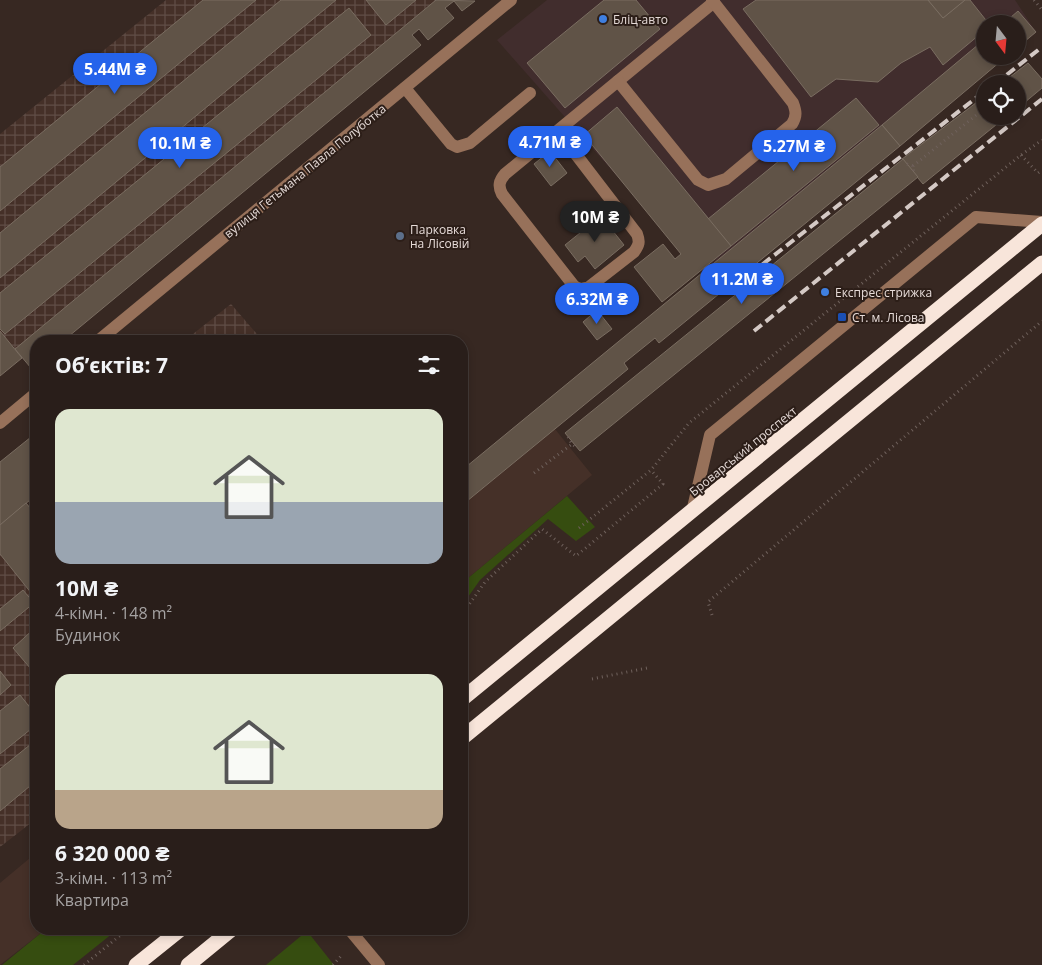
<!DOCTYPE html>
<html lang="uk">
<meta charset="utf-8">
<style>
body{margin:0;font-family:"Open Sans",sans-serif;background:#312723;color:#f1f3f6;height:100vh;display:flex;flex-direction:column;font-size:19px;white-space:nowrap}
*{box-sizing:border-box;margin:0}
p{font-size:16px;color:#a5a2a2}
.icon{flex:none;width:28px;height:28px;fill:none;stroke:currentColor;stroke-width:2;stroke-linecap:round;stroke-linejoin:round}
.map{position:relative;flex:1;overflow:hidden}
.details{position:absolute;left:30px;top:335px;width:438px;height:600px;display:flex;flex-direction:column;background:#291e1a;border-radius:20px;box-shadow:0 2px 8px #0003,0 0 0 1px #453c39}
.details>*{flex:none}
.needle{width:32px;rotate:164deg}
.controls{position:absolute;left:976px;top:15px;display:grid;gap:10px}
.controls a{display:grid;place-items:center;width:50px;height:50px;border-radius:50%;background:#291e1a;box-shadow:0 2px 8px #0003,0 0 0 1px #453c39;font-size:25px}
.price{position:absolute;translate:-50% -42px;padding:0 11px;border-radius:18px;background:#2563eb;color:#fff;font-size:16px;line-height:32px;filter:drop-shadow(0 1px 2px #0008)}
.price::after{content:'';position:absolute;left:50%;top:30px;width:15px;height:11px;margin-left:-8px;background:inherit;clip-path:polygon(0 0,100% 0,50% 100%)}
.price.on{background:#222;color:#fff}
ul{padding:0;list-style:none}
li{display:grid;align-content:center;gap:10px;height:265px;padding:0 25px}
li span{display:grid;place-items:center;height:155px;border-radius:15px;color:#555}
li>.icon{margin-inline-start:auto}
span .icon{width:90px;height:90px;fill:#fffc;stroke-width:1}
li b{font-size:21px}
h2{display:flex;justify-content:space-between;align-items:center;height:60px;padding:0 25px;font-size:21px}
.map>svg:first-child{display:block}
.commercial{fill:#412d2d}
.industrial{fill:url(#industrial-grid)}
.built{fill:#453028}
.grass{fill:#364d10}
.building{fill:#605347;stroke:#7a6d61}
.lines{fill:none;stroke-linecap:round;stroke-linejoin:round}
.path{stroke:#6f615c;stroke-width:3;stroke-dasharray:1 4;stroke-linecap:butt}
.minor{stroke:#97715a;stroke-width:12}
.highway{stroke:#f8e5da;stroke-width:15}
.rail{stroke:#d4c9c5;stroke-width:4;stroke-dasharray:10 5;stroke-linecap:butt}
.shop-dot{fill:#3f7fe0;stroke:#2c1e18;stroke-width:2}
.service-dot{fill:#5c6f8a;stroke:#2c1e18;stroke-width:2}
.transit-dot{fill:#1a4fb4;stroke:#2c1e18;stroke-width:2}
.labels{text-anchor:middle;dominant-baseline:central;stroke-width:4;stroke-linejoin:round;paint-order:stroke}
.poi-label{font-size:12px;fill:#e6dbd8;stroke:#2c1e18;text-anchor:start}
.street-label{font-size:12px;fill:#e6dbd8;stroke:#2c1e18}
</style>
<div class="map">
<svg width="1042" height="965" viewBox="0 0 1042 965">
<defs>
<pattern id="industrial-grid" width="8" height="8" patternUnits="userSpaceOnUse" patternTransform="scale(1.25)"><rect width="8" height="8" fill="#453028"/><path d="M0 4h8M4 0v8" fill="none" stroke="#604d46"/></pattern>
</defs>
<rect width="100%" height="100%" fill="#372822"/>
<path class="commercial" d="M 547,0 L 1015,0 L 1036,32 L 1018,47 L 1018,24 L 985,24 L 985,56 L 1007,56 L 900,146 L 713,285 L 497,40 Z"/>
<g class="industrial">
<path d="M 166,0 L 436,0 L 15,349 L 0,331 L 0,134 Z"/>
<path d="M 231,304 L 263,341 L 184,341 Z"/>
<path d="M 0,554 L 36,599 L 36,819 L 0,847 Z"/>
</g>
<g class="built">
<path d="M 555,429 L 592,475 L 461,584 L 461,506 Z"/>
<path d="M 36,853 L 36,929 L 46,929 L 0,965 L 0,883 Z"/>
</g>
<g class="grass">
<path d="M 567,496 L 595,527 L 576,541 L 548,519 L 480,580 L 461,607 L 461,584 Z"/>
<path d="M 46,929 L 118,929 L 73,965 L 2,965 Z"/>
<path d="M 307,931 L 334,965 L 266,965 Z"/>
</g>
<g class="building">
<path d="M 203,0 L 256,0 L 0,211 L 0,167 Z"/>
<path d="M 281,0 L 336,0 L 0,278 L 0,233 Z"/>
<path d="M 366,0 L 416,0 L 386,25 Z"/>
<path d="M 436,0 L 475,1 L 462,11 L 454,1 L 445,8 L 454,18 L 428,40 L 419,29 L 412,35 L 421,45 L 63,341 L 36,341 L 36,363 L 31,368 L 15,349 Z"/>
<path d="M 604,0 L 636,0 L 660,29 L 565,108 L 527,63 Z"/>
<path d="M 756,0 L 928,0 L 943,18 L 965,0 L 970,0 L 989,24 L 985,24 L 985,30 L 943,65 L 930,47 L 901,63 L 878,82 L 836,79 L 811,97 L 743,9 Z"/>
<path d="M 928,0 L 965,0 L 943,18 Z"/>
<path d="M 349,8 L 371,35 L 5,334 L 0,329 L 0,293 Z"/>
<path d="M 1018,11 L 1036,32 L 1018,47 L 1018,24 L 1003,24 Z"/>
<path d="M 985,39 L 985,56 L 1007,56 L 900,146 L 882,125 Z"/>
<path d="M 1028,63 L 1042,79 L 1042,88 L 1018,108 L 1018,84 L 1001,84 Z"/>
<path d="M 985,96 L 985,116 L 1007,116 L 923,184 L 902,159 Z"/>
<path d="M 856,98 L 879,125 L 731,246 L 708,219 Z"/>
<path d="M 617,107 L 731,246 L 662,302 L 634,267 L 663,244 L 675,259 L 681,254 L 584,135 Z"/>
<path d="M 882,125 L 900,146 L 659,343 L 655,338 L 624,363 L 628,369 L 461,506 L 461,471 Z"/>
<path d="M 550,151 L 567,173 L 551,186 L 534,164 Z"/>
<path d="M 903,159 L 918,177 L 580,451 L 565,433 Z"/>
<path d="M 601,216 L 624,245 L 595,269 L 585,256 L 578,262 L 565,245 Z"/>
<path d="M 597,310 L 612,329 L 597,340 L 583,322 Z"/>
<path d="M 0,331 L 22,358 L 0,376 Z"/>
<path d="M 36,433 L 36,495 L 0,525 L 0,462 Z"/>
<path d="M 26,503 L 36,515 L 36,599 L 0,554 L 0,525 Z"/>
<path d="M 23,590 L 34,603 L 0,631 L 0,609 Z"/>
<path d="M 36,627 L 36,665 L 31,669 L 13,648 Z"/>
<path d="M 0,671 L 11,685 L 0,695 Z"/>
<path d="M 20,695 L 36,715 L 36,725 L 0,754 L 0,711 Z"/>
<path d="M 36,740 L 36,781 L 0,811 L 0,769 Z"/>
</g>
<g class="lines">
<g class="path">
<path d="M 1034,0 L 1042,10"/>
<path d="M 1021,155 L 1038,173 L 1042,170"/>
<path d="M 907,164 L 913,166 L 914,173"/>
<path d="M 913,166 L 985,108"/>
<path d="M 568,437 L 572,444 L 576,447"/>
<path d="M 534,473 L 572,444"/>
<path d="M 579,528 L 651,470 L 689,423 L 1021,155 L 1042,140"/>
<path d="M 712,615 L 708,602 L 1042,321"/>
<path d="M 461,616 L 485,582 L 542,529 L 576,556 L 663,484 L 651,470"/>
<path d="M 592,679 L 647,668"/>
<path d="M 84,965 L 128,929"/>
<path d="M 333,965 L 342,955"/>
</g>
<g class="minor">
<path d="M 618,81 L 714,2"/>
<path d="M 405,88 L 451,144 L 457,147 L 470,143 L 530,93"/>
<path d="M 558,131 L 637,234 C 640,242 639,245 634,252 L 589,287 C 583,289 580,290 574,286 L 502,194 C 498,186 499,181 505,174 L 618,81 L 698,180 L 708,185 L 726,179 L 792,124 C 797,116 796,111 793,103 L 712,0"/>
<path d="M 98,341 L 511,0"/>
<path d="M 0,423 L 36,393"/>
<path d="M 692,512 L 710,435 L 976,217 L 1042,222"/>
<path d="M 349,929 L 379,965"/>
</g>
<g class="highway">
<path d="M 461,700 L 1042,224"/>
<path d="M 461,739 L 1042,263"/>
<path d="M 136,965 L 181,929"/>
<path d="M 188,965 L 232,929"/>
</g>
<g class="rail">
<path d="M 995,84 L 1042,47"/>
<path d="M 727,292 L 985,91"/>
<path d="M 754,331 L 1042,99"/>
</g>
</g>
<g class="shop-dot">
<circle cx="603" cy="19" r="5"/>
<circle cx="825" cy="292" r="5"/>
</g>
<circle class="service-dot" cx="400" cy="236" r="5"/>
<rect class="transit-dot" x="837" y="312" width="10" height="10" rx="2.5"/>
<g class="labels">
<g class="poi-label">
<text x="613" y="19">Бліц-авто</text>
<text x="410" y="229">Парковка<tspan x="410" dy="14">на Лісовій</tspan></text>
<text x="835" y="292">Експрес стрижка</text>
<text x="852" y="317">Ст. м. Лісова</text>
</g>
<g class="street-label">
<text transform="translate(305 171) rotate(-39)">вулиця Гетьмана Павла Полуботка</text>
<text transform="translate(743 451) rotate(-39)">Броварський проспект</text>
</g>
</g>
</svg>
<div class="controls">
<a><svg class="needle" viewBox="-14 -14 28 28"><path d="M0-13l5 13h-10z" fill="#e53935"/><path d="M0 13l5-13h-10z" fill="#a5a2a2"/></svg></a>
<a><svg class="icon" aria-label="locate" viewBox="0 0 24 24"><circle cx="12" cy="12" r="6"/><path d="M12 2v4M12 18v4M2 12h4M18 12h4"/></svg></a>
</div>
<b class="price" style="left:115px;top:95px">5.44M ₴</b>
<b class="price" style="left:550px;top:168px">4.71M ₴</b>
<b class="price" style="left:180px;top:169px">10.1M ₴</b>
<b class="price" style="left:794px;top:172px">5.27M ₴</b>
<b class="price on" style="left:595px;top:243px">10M ₴</b>
<b class="price" style="left:742px;top:305px">11.2M ₴</b>
<b class="price" style="left:597px;top:325px">6.32M ₴</b>
<section class="details">
<h2>Об’єктів: 7<svg class="icon" aria-label="filters" viewBox="0 0 24 24"><path d="M4 7h16M4 17h16"/><circle cx="9" cy="7" r="2"/><circle cx="15" cy="17" r="2"/></svg></h2>
<ul>
<li><span style="background:linear-gradient(#dfe7d0 60%,#9aa5b1 0)"><svg class="icon" aria-label="home" viewBox="0 0 24 24"><path d="M3 11l9-7 9 7M6 9v11h12V9"/></svg></span><div><b>10M ₴</b><p>4-кімн. · 148 m²</p><p>Будинок</p></div></li>
<li><span style="background:linear-gradient(#dfe7d0 75%,#b9a48a 0)"><svg class="icon" aria-label="home" viewBox="0 0 24 24"><path d="M3 11l9-7 9 7M6 9v11h12V9"/></svg></span><div><b>6 320 000 ₴</b><p>3-кімн. · 113 m²</p><p>Квартира</p></div></li>
</ul>
</section>
</div>
